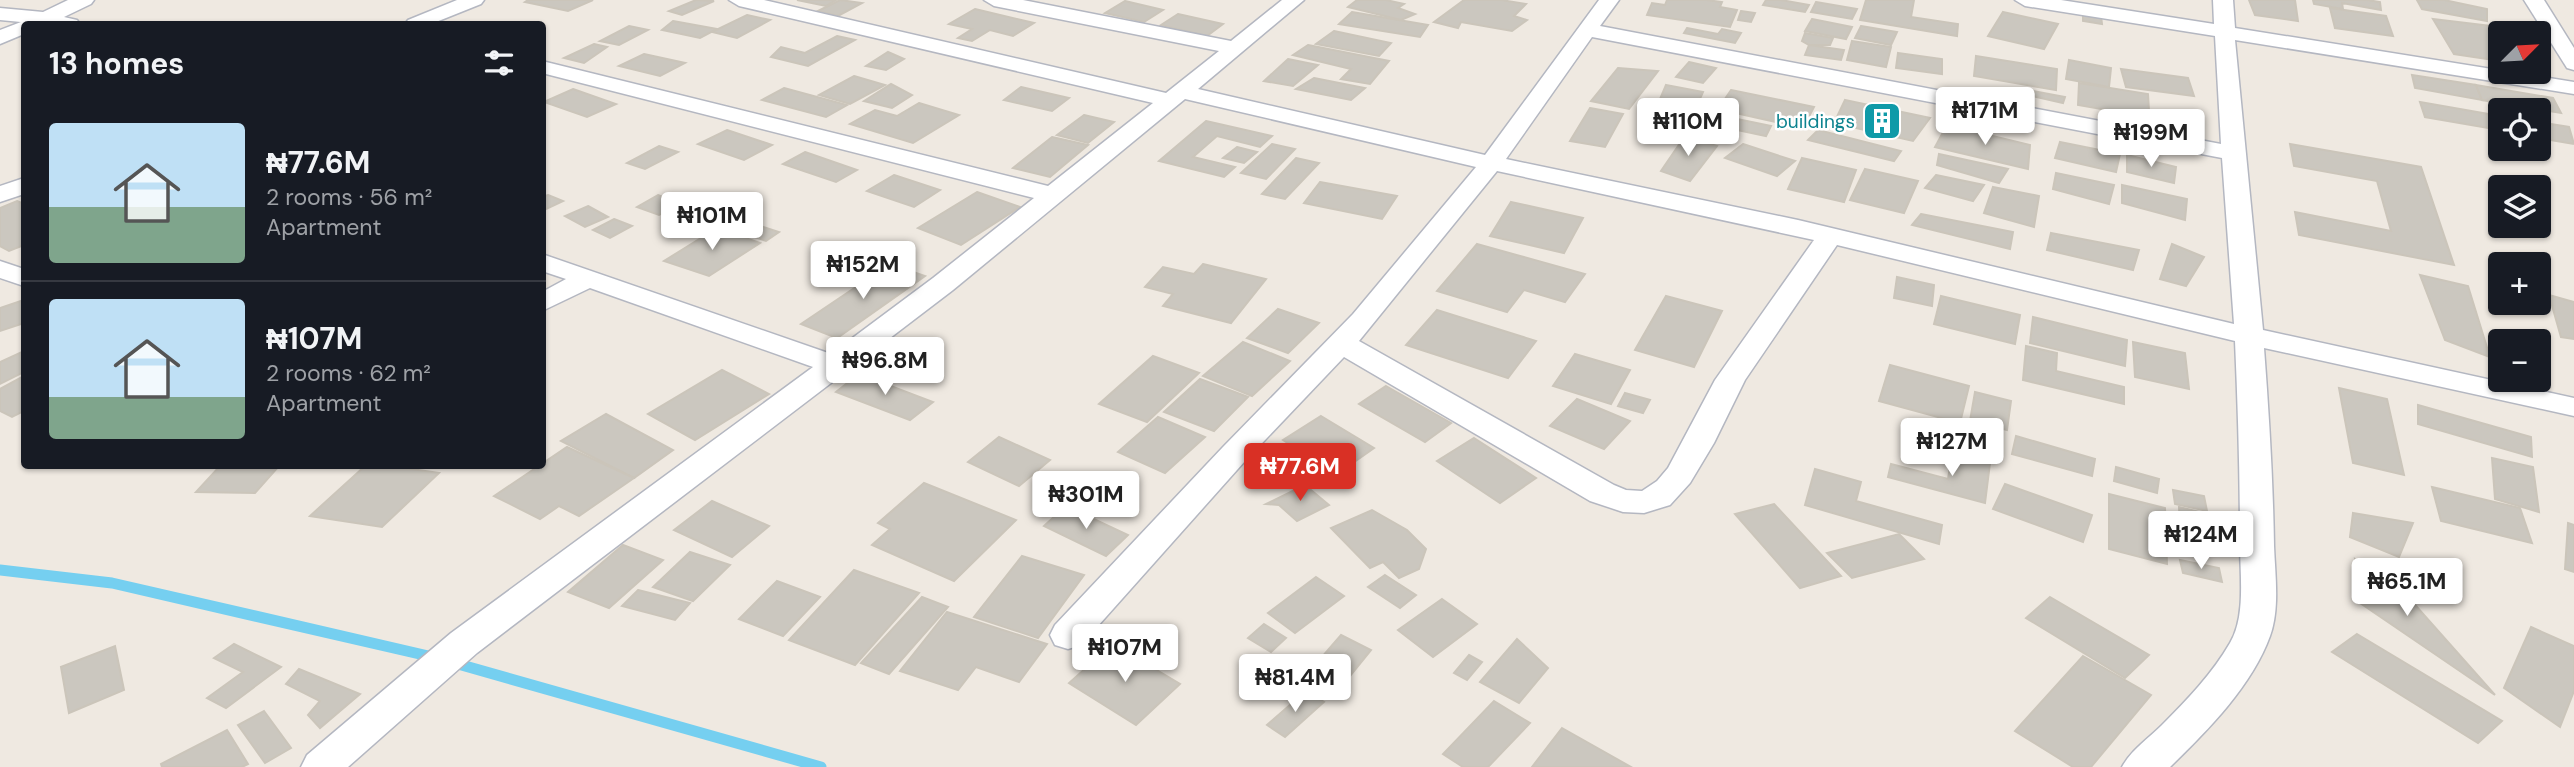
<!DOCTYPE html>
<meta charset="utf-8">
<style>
body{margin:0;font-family:"DM Sans",sans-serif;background:#20242c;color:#f1f3f6;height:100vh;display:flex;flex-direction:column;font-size:26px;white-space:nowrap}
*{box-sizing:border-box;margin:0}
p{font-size:23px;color:#9ea1a6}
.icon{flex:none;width:38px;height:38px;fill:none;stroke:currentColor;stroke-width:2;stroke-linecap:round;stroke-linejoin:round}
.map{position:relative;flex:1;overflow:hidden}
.side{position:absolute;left:21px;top:21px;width:525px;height:448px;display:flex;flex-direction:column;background:#171b24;border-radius:7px;box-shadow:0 2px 5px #0004}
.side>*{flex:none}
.needle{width:46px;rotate:66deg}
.fabs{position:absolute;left:2488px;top:21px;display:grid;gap:14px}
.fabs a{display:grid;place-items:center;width:63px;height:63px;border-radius:7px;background:#171b24;box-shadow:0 2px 5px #0004;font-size:35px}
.price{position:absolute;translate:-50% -60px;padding:0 16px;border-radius:7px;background:#fff;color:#222;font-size:23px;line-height:46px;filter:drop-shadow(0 2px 4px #0008)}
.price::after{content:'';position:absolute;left:50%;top:42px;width:21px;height:16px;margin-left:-10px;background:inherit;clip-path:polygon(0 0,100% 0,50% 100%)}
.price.selected{background:#d93025;color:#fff}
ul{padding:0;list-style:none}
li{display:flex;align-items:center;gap:21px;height:175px;padding:0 28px}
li+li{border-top:2px solid #363941}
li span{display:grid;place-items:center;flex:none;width:196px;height:140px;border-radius:7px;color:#555}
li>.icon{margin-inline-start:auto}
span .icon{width:84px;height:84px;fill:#fffc;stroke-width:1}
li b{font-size:30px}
h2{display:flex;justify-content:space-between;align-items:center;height:84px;padding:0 28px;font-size:30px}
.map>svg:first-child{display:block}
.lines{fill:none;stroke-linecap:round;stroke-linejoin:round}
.stream{stroke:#75cff0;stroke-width:11}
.building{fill:#cbc7bf;stroke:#cbc5ba;stroke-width:2}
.minor-casing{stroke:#b4b7c1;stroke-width:3}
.minor{fill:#fff;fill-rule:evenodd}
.labels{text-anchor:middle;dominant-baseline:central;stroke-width:5;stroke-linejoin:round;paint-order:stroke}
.far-culture-label{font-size:19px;fill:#0d838f;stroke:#fff;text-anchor:end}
</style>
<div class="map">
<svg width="2574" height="767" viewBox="0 0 2574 767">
<rect width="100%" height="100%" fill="#efe9e1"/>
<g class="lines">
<g class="stream">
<path d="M 0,570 L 112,583 L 437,658"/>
<path d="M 451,662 L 821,767"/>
</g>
</g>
<g class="building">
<path d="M 528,0 L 593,0 L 568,11 L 525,2 Z"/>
<path d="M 696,0 L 714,1 L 682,15 L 669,11 Z"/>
<path d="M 797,0 L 836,0 L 826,6 Z"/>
<path d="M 840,0 L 862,3 L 838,16 L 818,11 Z"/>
<path d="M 1357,0 L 1386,0 L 1404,4 L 1398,8 L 1415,14 L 1401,20 L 1348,7 Z"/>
<path d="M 1464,0 L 1501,0 L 1526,4 L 1514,16 L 1527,20 L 1512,31 L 1461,22 L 1458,28 L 1434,22 Z"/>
<path d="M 1667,0 L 1706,0 L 1722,2 L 1720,7 L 1737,10 L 1730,27 L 1647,15 L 1652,3 L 1665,5 Z"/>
<path d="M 1766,0 L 1781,0 L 1809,5 L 1805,12 L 1763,5 Z"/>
<path d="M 1866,0 L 1914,0 L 1911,17 L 1958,24 L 1957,36 L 1860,20 Z"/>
<path d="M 2249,0 L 2295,0 L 2298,21 L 2255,15 Z"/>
<path d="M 2313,0 L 2367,0 L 2380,2 L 2381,10 L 2342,3 L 2343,9 L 2314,4 Z"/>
<path d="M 2417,0 L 2444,0 L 2487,9 L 2487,21 L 2422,9 Z"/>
<path d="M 1125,1 L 1163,10 L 1144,22 L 1105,13 Z"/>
<path d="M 1816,2 L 1857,9 L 1852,19 L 1811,12 Z"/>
<path d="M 2330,8 L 2386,16 L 2393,36 L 2335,28 Z"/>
<path d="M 975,9 L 1034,23 L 1013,36 L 990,30 L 972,41 L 958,38 L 972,29 L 949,24 Z"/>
<path d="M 1741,11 L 1755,13 L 1751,22 L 1738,20 Z"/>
<path d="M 1352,12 L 1428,25 L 1420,37 L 1339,24 Z"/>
<path d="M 2003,12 L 2058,24 L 2044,49 L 1988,36 Z"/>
<path d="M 1178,14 L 1223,24 L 1207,36 L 1161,25 Z"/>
<path d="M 2083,14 L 2101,16 L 2102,24 L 2083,21 Z"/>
<path d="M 747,15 L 770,20 L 737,38 L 712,32 Z"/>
<path d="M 1812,19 L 1852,27 L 1846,39 L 1805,31 Z"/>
<path d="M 2433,19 L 2516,29 L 2519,33 L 2501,33 L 2501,61 L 2454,54 Z"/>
<path d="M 673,21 L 717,29 L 700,38 L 662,30 Z"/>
<path d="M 629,26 L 648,30 L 619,45 L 600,41 Z"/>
<path d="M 1861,26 L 1897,32 L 1891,45 L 1855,38 Z"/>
<path d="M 1687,28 L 1718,34 L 1722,29 L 1741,33 L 1735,43 L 1684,33 Z"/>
<path d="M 1334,31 L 1391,43 L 1379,56 L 1316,44 Z"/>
<path d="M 1805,33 L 1833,38 L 1830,45 L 1809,45 L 1802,41 Z"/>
<path d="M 837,36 L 855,40 L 808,66 L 771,57 L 781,47 L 805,53 Z"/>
<path d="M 1852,41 L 1891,47 L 1886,67 L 1847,60 Z"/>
<path d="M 594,44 L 607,47 L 584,63 L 564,58 Z"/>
<path d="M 1308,45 L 1389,61 L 1370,84 L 1341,79 L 1351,69 L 1293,55 Z"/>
<path d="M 1809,45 L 1844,50 L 1841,60 L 1805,55 Z"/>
<path d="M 888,52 L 904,59 L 886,70 L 866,66 Z"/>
<path d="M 1898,53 L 1942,59 L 1942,74 L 1896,68 Z"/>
<path d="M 644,54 L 685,63 L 660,76 L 619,66 Z"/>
<path d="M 1976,56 L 2057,69 L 2056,90 L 1974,76 Z"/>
<path d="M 1288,59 L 1318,65 L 1293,86 L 1264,81 Z"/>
<path d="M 2069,60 L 2111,68 L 2109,87 L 2066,79 Z"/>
<path d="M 1689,62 L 1716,68 L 1703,83 L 1676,77 Z"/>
<path d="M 1618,68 L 1658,71 L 1629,109 L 1591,101 Z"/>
<path d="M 2121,69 L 2188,78 L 2194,96 L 2126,87 Z"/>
<path d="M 2412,75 L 2476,85 L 2482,100 L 2415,88 Z"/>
<path d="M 854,76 L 885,85 L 850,104 L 819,95 Z"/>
<path d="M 1314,78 L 1365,88 L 1351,100 L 1296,89 Z"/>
<path d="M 2079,83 L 2148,94 L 2149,111 L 2182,117 L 2182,123 L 2078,105 Z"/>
<path d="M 891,84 L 912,95 L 892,108 L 864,101 Z"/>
<path d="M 1666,85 L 1703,92 L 1692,117 L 1655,111 Z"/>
<path d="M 2476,85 L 2553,98 L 2561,113 L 2482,100 Z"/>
<path d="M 1021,87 L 1069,98 L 1052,111 L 1004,100 Z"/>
<path d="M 784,88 L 847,105 L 826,117 L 762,100 Z"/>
<path d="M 573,89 L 616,104 L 587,117 L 544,102 Z"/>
<path d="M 1731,90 L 1814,107 L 1803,128 L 1718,109 Z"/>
<path d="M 2033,91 L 2065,97 L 2063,103 L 2032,96 Z"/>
<path d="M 1845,100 L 1930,118 L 1913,141 L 1834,123 Z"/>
<path d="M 2420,102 L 2488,114 L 2494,129 L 2425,117 Z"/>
<path d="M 919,103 L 959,115 L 913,143 L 850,124 L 875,110 L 897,116 Z"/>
<path d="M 1590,108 L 1623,114 L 1605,147 L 1570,141 Z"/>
<path d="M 1708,113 L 1771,126 L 1766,136 L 1695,121 Z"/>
<path d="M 1084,115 L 1114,122 L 1088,143 L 1057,135 Z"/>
<path d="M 1206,121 L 1272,136 L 1260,147 L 1217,136 L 1193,157 L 1235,167 L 1224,177 L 1159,161 Z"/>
<path d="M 2539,122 L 2569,127 L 2574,144 L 2539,138 Z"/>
<path d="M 1947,125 L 2030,145 L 2028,169 L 1935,147 Z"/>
<path d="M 727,130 L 772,145 L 744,160 L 698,144 Z"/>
<path d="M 1818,130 L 1901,151 L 1894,161 L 1808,140 Z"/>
<path d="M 1685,136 L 1717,146 L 1690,181 L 1661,171 Z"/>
<path d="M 1052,137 L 1088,145 L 1050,177 L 1013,168 Z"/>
<path d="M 2060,142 L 2120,154 L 2116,172 L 2055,158 Z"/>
<path d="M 1272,144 L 1295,149 L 1266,179 L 1241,173 Z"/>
<path d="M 1743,144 L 1795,161 L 1777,176 L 1725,158 Z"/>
<path d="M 2290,144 L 2421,167 L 2454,265 L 2299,235 L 2295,212 L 2391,231 L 2377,181 L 2294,166 Z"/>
<path d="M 659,146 L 678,152 L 645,169 L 627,163 Z"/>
<path d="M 1237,147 L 1257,152 L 1244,163 L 1223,158 Z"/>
<path d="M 805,152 L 857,170 L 836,182 L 783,164 Z"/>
<path d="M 1939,154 L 2008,169 L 1999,183 L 1937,165 Z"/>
<path d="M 2127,155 L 2176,167 L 2174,183 L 2127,172 Z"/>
<path d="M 1296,158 L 1319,163 L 1285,199 L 1262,194 Z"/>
<path d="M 1802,158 L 1856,170 L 1844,202 L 1788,189 Z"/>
<path d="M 1865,169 L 1918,181 L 1904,213 L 1850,200 Z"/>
<path d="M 2056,173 L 2114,185 L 2109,204 L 2053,189 Z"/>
<path d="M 894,175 L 940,190 L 914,207 L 867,191 Z"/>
<path d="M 1936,175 L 1984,185 L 1973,201 L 1925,188 Z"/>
<path d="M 1320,182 L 1397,196 L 1382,219 L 1304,203 Z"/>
<path d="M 2122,185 L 2187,199 L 2185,220 L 2122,203 Z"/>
<path d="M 1993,187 L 2039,196 L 2034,227 L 1984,213 Z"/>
<path d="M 977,192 L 1020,207 L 961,245 L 918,228 Z"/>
<path d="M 548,195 L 563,201 L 542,211 L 542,197 Z"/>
<path d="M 658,195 L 680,204 L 659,215 L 637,207 Z"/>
<path d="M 17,201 L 24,204 L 24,245 L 9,251 L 0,246 L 0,208 Z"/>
<path d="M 1511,202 L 1583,218 L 1564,253 L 1490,236 Z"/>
<path d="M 588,206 L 608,217 L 585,227 L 565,216 Z"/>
<path d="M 1921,214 L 2013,232 L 2010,249 L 1912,225 Z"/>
<path d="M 614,219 L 632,226 L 610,238 L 593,230 Z"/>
<path d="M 744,221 L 779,232 L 766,241 L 734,230 Z"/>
<path d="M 717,228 L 760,243 L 709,276 L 664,261 Z"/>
<path d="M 2051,233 L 2139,250 L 2133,270 L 2047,250 Z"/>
<path d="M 1477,244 L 1585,274 L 1565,302 L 1524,290 L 1507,312 L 1437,291 Z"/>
<path d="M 2172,244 L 2204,257 L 2186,286 L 2160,279 Z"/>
<path d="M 890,264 L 925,276 L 837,338 L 801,324 Z"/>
<path d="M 1203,264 L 1266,279 L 1231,323 L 1163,306 L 1173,294 L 1145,287 L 1163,267 L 1194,274 Z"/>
<path d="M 2420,275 L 2468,286 L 2490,357 L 2445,340 Z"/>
<path d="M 1897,277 L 1934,285 L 1932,306 L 1894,298 Z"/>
<path d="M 2549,295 L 2574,302 L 2574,339 L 2561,337 Z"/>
<path d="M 1666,296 L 1722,311 L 1694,367 L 1635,350 Z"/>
<path d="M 1941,296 L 2020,315 L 2015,344 L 1934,324 Z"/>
<path d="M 24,300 L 24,323 L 0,331 L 0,308 Z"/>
<path d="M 1278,309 L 1319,323 L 1288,353 L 1247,338 Z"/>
<path d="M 1437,310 L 1536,341 L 1508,378 L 1406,345 Z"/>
<path d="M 2033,317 L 2127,340 L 2125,366 L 2030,343 Z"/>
<path d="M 1243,342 L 1290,361 L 1252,396 L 1203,376 Z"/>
<path d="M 2133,342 L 2185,353 L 2189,389 L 2135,377 Z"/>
<path d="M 2026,346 L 2057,353 L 2056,371 L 2124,387 L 2124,404 L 2023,380 Z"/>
<path d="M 24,351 L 24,372 L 0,384 L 0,362 Z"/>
<path d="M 1575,354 L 1630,370 L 1611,404 L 1553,386 Z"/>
<path d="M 1153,356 L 1199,373 L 1147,422 L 1099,404 Z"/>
<path d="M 1890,365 L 1969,386 L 1960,423 L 1879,401 Z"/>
<path d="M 722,370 L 769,394 L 695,440 L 648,414 Z"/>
<path d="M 859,374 L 933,402 L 910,420 L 836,392 Z"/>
<path d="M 24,376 L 24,411 L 12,417 L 0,411 L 0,389 Z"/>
<path d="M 1200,379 L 1248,397 L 1214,431 L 1164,412 Z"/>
<path d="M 1386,386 L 1451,423 L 1425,442 L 1359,404 Z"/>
<path d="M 2339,388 L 2387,399 L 2404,475 L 2353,463 Z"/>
<path d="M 1975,392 L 2011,401 L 2007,430 L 1970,421 Z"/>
<path d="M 1625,393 L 1650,400 L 1643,413 L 1618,406 Z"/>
<path d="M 1577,399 L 1630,421 L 1604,449 L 1550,426 Z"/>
<path d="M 2418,405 L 2531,437 L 2532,457 L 2418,424 Z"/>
<path d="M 606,414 L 673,450 L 634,478 L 561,441 Z"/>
<path d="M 1321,416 L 1374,448 L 1337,474 L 1283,440 Z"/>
<path d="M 1158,417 L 1205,437 L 1165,473 L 1118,452 Z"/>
<path d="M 2016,436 L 2095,459 L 2092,476 L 2012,454 Z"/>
<path d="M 999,437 L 1050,460 L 1019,486 L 968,462 Z"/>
<path d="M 1474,438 L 1536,478 L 1500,503 L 1437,461 Z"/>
<path d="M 567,447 L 634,478 L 579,516 L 559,506 L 540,519 L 494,496 Z"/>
<path d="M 1952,453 L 1990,463 L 1985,503 L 1888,477 L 1891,464 L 1948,479 Z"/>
<path d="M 2492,458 L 2533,467 L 2539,512 L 2495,499 Z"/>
<path d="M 220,466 L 279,466 L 255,493 L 196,492 Z"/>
<path d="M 365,466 L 391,466 L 439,473 L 382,527 L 310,516 Z"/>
<path d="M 2116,467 L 2159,479 L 2157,493 L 2114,481 Z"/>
<path d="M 1815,469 L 1861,482 L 1856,501 L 1942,525 L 1939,544 L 1805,505 Z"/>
<path d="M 924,483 L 1016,520 L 954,581 L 872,545 L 890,529 L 878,523 Z"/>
<path d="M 2005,484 L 2092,515 L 2083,542 L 1993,509 Z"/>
<path d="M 1305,485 L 1329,505 L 1297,521 L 1279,505 L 1266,504 Z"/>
<path d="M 2432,487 L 2520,508 L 2532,543 L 2441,521 Z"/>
<path d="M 2173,490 L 2204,496 L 2207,511 L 2175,504 Z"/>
<path d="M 2109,494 L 2165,508 L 2167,564 L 2109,549 Z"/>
<path d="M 712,501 L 769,526 L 732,557 L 674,530 Z"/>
<path d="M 1774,504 L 1841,576 L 1800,588 L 1735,514 Z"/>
<path d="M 1066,506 L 1128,535 L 1106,556 L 1044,526 Z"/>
<path d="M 2179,507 L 2221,517 L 2223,536 L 2180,526 Z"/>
<path d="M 1372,510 L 1407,530 L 1426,549 L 1419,569 L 1399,578 L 1383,562 L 1370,568 L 1331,528 Z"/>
<path d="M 2353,513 L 2413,523 L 2399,557 L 2350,537 Z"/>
<path d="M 2568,523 L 2574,525 L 2574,572 L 2565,569 Z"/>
<path d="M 1899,534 L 1924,559 L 1852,578 L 1827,553 Z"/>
<path d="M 623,545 L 663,560 L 609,608 L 568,592 Z"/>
<path d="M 690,552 L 730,565 L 693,601 L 653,587 Z"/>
<path d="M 1022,556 L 1084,575 L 1038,638 L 974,617 Z"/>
<path d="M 2355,559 L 2401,589 L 2495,695 L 2360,603 Z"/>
<path d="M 2180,560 L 2219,568 L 2222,582 L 2183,573 Z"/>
<path d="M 854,570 L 919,593 L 855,665 L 789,640 Z"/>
<path d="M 1385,575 L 1416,595 L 1400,608 L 1368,587 Z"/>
<path d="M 1316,577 L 1344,596 L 1295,633 L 1268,613 Z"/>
<path d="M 777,581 L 820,597 L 783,636 L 739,619 Z"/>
<path d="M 638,590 L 690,603 L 675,620 L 622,606 Z"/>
<path d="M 922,597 L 948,607 L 889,674 L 861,663 Z"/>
<path d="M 2050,597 L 2149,655 L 2125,678 L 2026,618 Z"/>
<path d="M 1442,599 L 1477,624 L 1433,657 L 1398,630 Z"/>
<path d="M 947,612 L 1047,644 L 1019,682 L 976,667 L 958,690 L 900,671 Z"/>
<path d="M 1264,624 L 1286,638 L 1271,652 L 1248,638 Z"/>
<path d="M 2531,627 L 2574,646 L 2574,691 L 2560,727 L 2504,688 Z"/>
<path d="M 2357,634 L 2502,721 L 2478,743 L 2332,652 Z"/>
<path d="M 1341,635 L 1371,650 L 1333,697 L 1302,680 Z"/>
<path d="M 1517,639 L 1548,668 L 1519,703 L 1480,682 Z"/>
<path d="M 234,644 L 281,667 L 226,708 L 207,698 L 243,672 L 214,658 Z"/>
<path d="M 1113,644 L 1180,684 L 1136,725 L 1069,683 Z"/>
<path d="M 115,646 L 124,690 L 69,713 L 61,667 Z"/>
<path d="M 1469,655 L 1482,662 L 1467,680 L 1454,673 Z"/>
<path d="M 2083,656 L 2151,695 L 2091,767 L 2073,767 L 2015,731 Z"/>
<path d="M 299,669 L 360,694 L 320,728 L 308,715 L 320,701 L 286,684 Z"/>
<path d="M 1306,691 L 1324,702 L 1285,737 L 1267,725 Z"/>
<path d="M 1494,701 L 1530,723 L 1488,767 L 1463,767 L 1443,754 Z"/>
<path d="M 264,711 L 291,748 L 265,763 L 238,725 Z"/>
<path d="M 1562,728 L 1631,767 L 1532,767 Z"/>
<path d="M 227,730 L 248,764 L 242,767 L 162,767 L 161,764 Z"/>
</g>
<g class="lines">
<defs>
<g id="minor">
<path d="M 68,0 L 94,0 L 91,4 L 64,17 L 77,20 L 80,24 L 24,24 L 24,34 L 0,44 L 0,30 L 21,22 L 0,20 L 0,8 L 43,12 Z"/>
<path d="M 457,0 L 484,0 L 481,4 L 431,24 L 405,24 L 408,20 Z"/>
<path d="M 729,0 L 764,0 L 1166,93 L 1219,51 L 994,6 L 984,0 L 1023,0 L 1231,41 L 1282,0 L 1304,0 L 1198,89 L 1485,155 L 1599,0 L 1619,0 L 1600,26 L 2221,144 L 2215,36 L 2025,6 L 2015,0 L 2061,0 L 2214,24 L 2213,0 L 2233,0 L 2235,28 L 2574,82 L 2574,94 L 2235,40 L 2263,330 L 2574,398 L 2574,416 L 2264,348 C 2269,414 2273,480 2274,546 C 2275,574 2280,609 2270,636 C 2252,686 2207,731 2170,767 L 2122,767 C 2131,750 2148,739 2162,725 C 2187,700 2212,674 2230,643 C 2246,617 2240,574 2240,544 C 2240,476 2238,409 2235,341 L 1837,245 L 1745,380 L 1714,443 L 1690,483 L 1670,505 L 1644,513 L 1623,512 L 1590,501 L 1344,357 L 1245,461 L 1081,645 L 1068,649 L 1055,645 L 1050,635 L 1055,625 L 1223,447 L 1353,314 L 1476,167 L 1185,99 L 953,290 L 477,653 L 348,767 L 301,767 L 307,755 L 451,633 L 813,367 L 590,288 L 542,311 L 542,292 L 566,279 L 542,271 L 542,254 L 831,354 L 933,278 L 1034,198 L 542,73 L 542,61 L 1048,186 L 1153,103 L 739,6 ZM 1592,37 L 2222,158 L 2234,324 L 1798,220 L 1506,159 ZM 1497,171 L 1814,240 L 1715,380 L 1668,468 L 1657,481 L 1642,491 L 1626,490 L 1614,485 L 1359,341 Z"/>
<path d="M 2524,0 L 2544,0 L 2574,48 L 2574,70 L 2567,68 Z"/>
<path d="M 24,178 L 24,194 L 0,202 L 0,186 Z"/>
<path d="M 0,261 L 24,269 L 24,286 L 0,278 Z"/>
</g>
</defs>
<use href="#minor" class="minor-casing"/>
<use href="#minor" class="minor"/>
</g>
<defs>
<symbol id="building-square" viewBox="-11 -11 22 22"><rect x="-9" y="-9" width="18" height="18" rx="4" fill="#0f9aa8" stroke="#fff"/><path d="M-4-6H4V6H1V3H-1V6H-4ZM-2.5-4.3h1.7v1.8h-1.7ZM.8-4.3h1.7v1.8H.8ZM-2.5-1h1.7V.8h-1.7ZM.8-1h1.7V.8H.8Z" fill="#fff"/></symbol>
</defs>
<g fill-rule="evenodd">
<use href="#building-square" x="1860" y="99" width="44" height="44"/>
</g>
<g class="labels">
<g class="far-culture-label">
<text x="1855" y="121">buildings</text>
</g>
</g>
</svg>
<div class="fabs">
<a><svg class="needle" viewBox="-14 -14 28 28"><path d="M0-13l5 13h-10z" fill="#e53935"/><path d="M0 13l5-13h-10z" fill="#9ea1a6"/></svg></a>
<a><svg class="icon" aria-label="locate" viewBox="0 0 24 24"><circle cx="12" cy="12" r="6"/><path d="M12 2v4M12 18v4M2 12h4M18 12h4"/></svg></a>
<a><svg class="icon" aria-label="layers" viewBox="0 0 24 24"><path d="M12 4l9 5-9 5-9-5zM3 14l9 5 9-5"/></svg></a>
<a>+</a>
<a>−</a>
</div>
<b class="price" style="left:1985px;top:147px">₦171M</b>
<b class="price" style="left:1688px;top:158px">₦110M</b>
<b class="price" style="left:2151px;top:169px">₦199M</b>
<b class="price" style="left:712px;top:252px">₦101M</b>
<b class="price" style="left:863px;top:301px">₦152M</b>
<b class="price" style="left:885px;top:397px">₦96.8M</b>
<b class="price" style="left:1952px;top:478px">₦127M</b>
<b class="price selected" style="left:1300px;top:503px">₦77.6M</b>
<b class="price" style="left:1086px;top:531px">₦301M</b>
<b class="price" style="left:2201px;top:571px">₦124M</b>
<b class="price" style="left:2407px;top:618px">₦65.1M</b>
<b class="price" style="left:1125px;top:684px">₦107M</b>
<b class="price" style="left:1295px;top:714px">₦81.4M</b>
<section class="side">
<h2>13 homes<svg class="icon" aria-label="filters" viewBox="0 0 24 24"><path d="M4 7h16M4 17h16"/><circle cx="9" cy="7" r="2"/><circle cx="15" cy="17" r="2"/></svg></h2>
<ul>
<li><span style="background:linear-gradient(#bfe0f5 60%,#7fa58c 0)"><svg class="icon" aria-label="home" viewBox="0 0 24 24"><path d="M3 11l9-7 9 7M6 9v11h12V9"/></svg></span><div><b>₦77.6M</b><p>2 rooms · 56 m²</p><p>Apartment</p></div></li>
<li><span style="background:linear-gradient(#bfe0f5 70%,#7fa58c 0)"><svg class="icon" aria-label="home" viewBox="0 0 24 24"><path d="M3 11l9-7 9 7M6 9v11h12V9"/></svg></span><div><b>₦107M</b><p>2 rooms · 62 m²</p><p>Apartment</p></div></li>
</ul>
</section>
</div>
